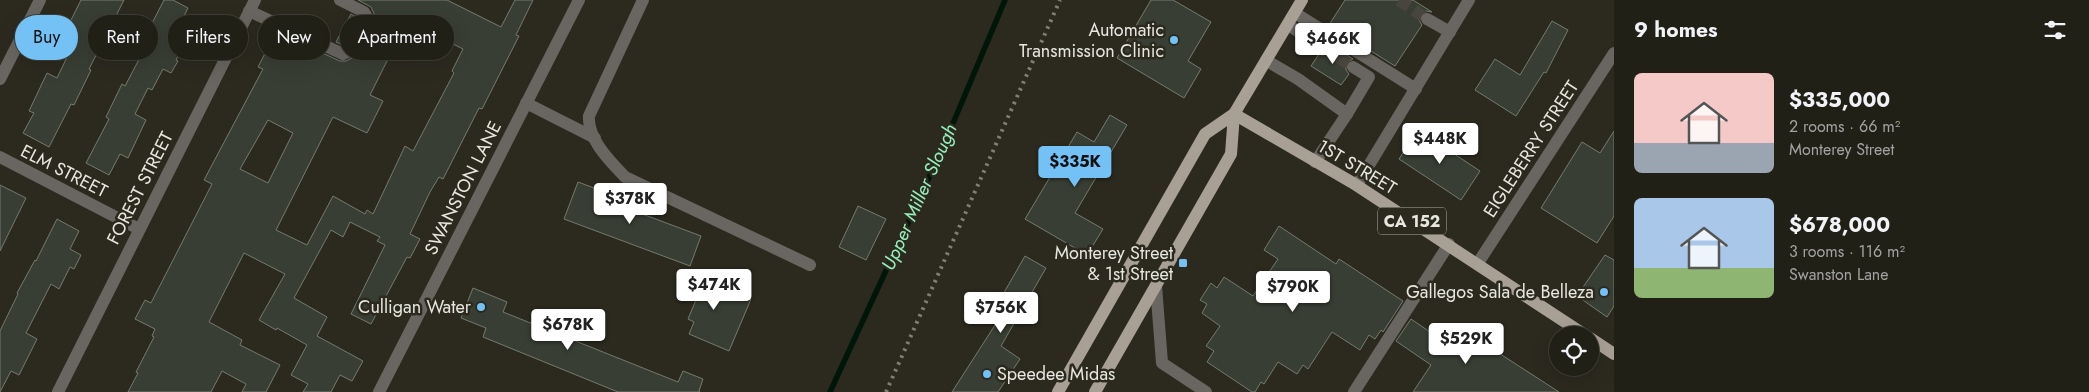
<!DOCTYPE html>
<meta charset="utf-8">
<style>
body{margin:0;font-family:Jost,sans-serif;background:#2d2d24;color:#f1f3f6;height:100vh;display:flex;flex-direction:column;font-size:19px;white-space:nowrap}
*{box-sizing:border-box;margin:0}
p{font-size:16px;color:#a2a3a1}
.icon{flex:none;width:28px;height:28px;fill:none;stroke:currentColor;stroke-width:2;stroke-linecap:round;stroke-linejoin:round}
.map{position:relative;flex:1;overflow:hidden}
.panel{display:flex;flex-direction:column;background:#212017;width:475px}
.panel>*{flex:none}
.banner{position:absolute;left:15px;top:15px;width:475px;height:45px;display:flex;gap:10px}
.tools{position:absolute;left:1549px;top:326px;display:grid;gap:10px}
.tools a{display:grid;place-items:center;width:50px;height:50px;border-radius:50%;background:#212017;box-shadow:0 5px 20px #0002,0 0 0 1px #3e3e36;font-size:25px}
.price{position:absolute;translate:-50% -42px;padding:0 11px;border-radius:5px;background:#fff;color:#222;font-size:16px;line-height:32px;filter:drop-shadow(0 1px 2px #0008)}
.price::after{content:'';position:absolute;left:50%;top:30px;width:15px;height:11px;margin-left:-8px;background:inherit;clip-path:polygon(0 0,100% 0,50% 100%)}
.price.selected{background:#73c1f5;color:#111}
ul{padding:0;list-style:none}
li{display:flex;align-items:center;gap:15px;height:125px;padding:0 20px}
li span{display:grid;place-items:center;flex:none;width:140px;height:100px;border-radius:8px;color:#555}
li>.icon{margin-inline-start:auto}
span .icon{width:60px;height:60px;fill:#fffc;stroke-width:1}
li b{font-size:21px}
h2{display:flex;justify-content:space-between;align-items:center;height:60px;padding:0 20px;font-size:21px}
.chip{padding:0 18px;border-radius:22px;background:#212017;box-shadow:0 5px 20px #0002,0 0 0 1px #3e3e36;font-size:18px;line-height:45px}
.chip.selected{background:#73c1f5;color:#111}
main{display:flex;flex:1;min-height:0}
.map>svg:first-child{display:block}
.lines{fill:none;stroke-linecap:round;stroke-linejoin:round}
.stream{stroke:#001608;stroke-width:5.5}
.building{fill:#383e33;stroke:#747b6e;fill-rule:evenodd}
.minor-tunnel{stroke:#48463c;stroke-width:12;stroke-dasharray:12 6;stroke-linecap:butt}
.minor{stroke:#696560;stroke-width:12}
.major{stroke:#a8a095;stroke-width:12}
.rail{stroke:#807f76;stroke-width:4;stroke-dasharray:2.5 5;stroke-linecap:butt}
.poi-dot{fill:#73c1f5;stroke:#2c2a1f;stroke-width:2}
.labels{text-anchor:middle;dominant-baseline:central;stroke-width:5;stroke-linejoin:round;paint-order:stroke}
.shield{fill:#2c2a1f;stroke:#afaea5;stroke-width:1}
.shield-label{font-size:16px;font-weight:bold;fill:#e7e7df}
.poi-label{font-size:18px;fill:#e7e7df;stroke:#2c2a1f;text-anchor:end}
.street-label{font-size:18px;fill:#e7e7df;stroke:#2c2a1f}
.water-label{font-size:19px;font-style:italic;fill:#96eebb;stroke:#2c2a1f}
</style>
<main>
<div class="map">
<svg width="1614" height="392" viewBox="0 0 1614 392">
<rect width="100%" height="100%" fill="#2c2a1f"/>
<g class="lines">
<path class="stream" d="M 830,392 L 943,147 L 1005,0"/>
</g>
<g class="building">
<path d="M 81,0 L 124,0 L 89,69 L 91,70 L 74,105 L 71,104 L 49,147 L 23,133 L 34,113 L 29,111 L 47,73 L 57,78 L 69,53 L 64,50 L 74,29 L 68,26 Z"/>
<path d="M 164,0 L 173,0 L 188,8 L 179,26 L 190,32 L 176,60 L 178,61 L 171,73 L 163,69 L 152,90 L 148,88 L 135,114 L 146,120 L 128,158 L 120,154 L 109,175 L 86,163 L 109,119 L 106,117 L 122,84 L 125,86 L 154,31 L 149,29 Z"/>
<path d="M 358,0 L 447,0 L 501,27 L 515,0 L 533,0 L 516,35 L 519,36 L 482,109 L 479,108 L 443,179 L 439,177 L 430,192 L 410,234 L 420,239 L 410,258 L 407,257 L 371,324 L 351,314 L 385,245 L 377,241 L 380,237 L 350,222 L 343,237 L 331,230 L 294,298 L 327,317 L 317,336 L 363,361 L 352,381 L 340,375 L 331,392 L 303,392 L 308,384 L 291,375 L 307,345 L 277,328 L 276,330 L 259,320 L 285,274 L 244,253 L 209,322 L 242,340 L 240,345 L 280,365 L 266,392 L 242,392 L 246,384 L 222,371 L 211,392 L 128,392 L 138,373 L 136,372 L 154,337 L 152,336 L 155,329 L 135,319 L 145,300 L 151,303 L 212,184 L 204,180 L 263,69 L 258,67 L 276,32 L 340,61 L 346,61 L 364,52 L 378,22 L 371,7 ZM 407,21 L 463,49 L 452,71 L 454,73 L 413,151 L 405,146 L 373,214 L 367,210 L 365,214 L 333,196 L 307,245 L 276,230 L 333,117 L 367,133 L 383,101 L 370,95 ZM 268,120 L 293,133 L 268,183 L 240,169 Z"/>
<path d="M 1151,0 L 1173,0 L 1211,22 L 1188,61 L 1201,69 L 1184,98 L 1117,58 Z"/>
<path d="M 1345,0 L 1413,0 L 1432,12 L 1426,11 L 1420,15 L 1419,20 L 1422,25 L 1395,66 L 1329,25 Z"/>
<path d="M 351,14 L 358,18 L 361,22 L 351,42 L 343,45 L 336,42 Z"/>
<path d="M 1552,21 L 1568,30 L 1546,73 L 1544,72 L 1516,116 L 1475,90 L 1495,59 L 1520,75 Z"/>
<path d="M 1331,45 L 1353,59 L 1346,63 L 1346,70 L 1349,74 L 1341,85 L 1311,66 L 1319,54 L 1323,55 L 1330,52 Z"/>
<path d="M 1110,115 L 1127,125 L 1075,213 L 1103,229 L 1087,255 L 1025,219 L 1077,132 L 1094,142 Z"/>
<path d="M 1418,130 L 1480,171 L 1461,200 L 1399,159 Z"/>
<path d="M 1614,131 L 1614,216 L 1597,243 L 1541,208 L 1582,142 L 1600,153 Z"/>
<path d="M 578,182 L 632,202 L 629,209 L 701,236 L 690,266 L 564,219 Z"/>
<path d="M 0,185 L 26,198 L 0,251 Z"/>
<path d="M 858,206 L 886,219 L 866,260 L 839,247 Z"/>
<path d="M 57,219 L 79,231 L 70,249 L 81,255 L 74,269 L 70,267 L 59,289 L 51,284 L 26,333 L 37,339 L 19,375 L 11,371 L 0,392 L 0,331 L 18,294 L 17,293 L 35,260 L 36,261 Z"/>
<path d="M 1279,226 L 1336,264 L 1339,259 L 1403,301 L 1383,332 L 1381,330 L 1375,339 L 1369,335 L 1360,350 L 1332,332 L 1308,369 L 1303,365 L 1297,374 L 1278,362 L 1264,384 L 1261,382 L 1255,392 L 1252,392 L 1207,362 L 1214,351 L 1206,346 L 1220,326 L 1202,313 L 1207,304 L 1200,300 L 1211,283 L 1217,288 L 1224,277 L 1253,296 L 1278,259 L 1264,250 Z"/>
<path d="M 1605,255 L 1614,260 L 1614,306 L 1607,317 L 1577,296 Z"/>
<path d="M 1025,256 L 1046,268 L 1001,346 L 1020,359 L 998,392 L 952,392 L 997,322 L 990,317 Z"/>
<path d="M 688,273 L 751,299 L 729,351 L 689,334 L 694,322 L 688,319 L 696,300 L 679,293 Z"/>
<path d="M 473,288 L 507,302 L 503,312 L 678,382 L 683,371 L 703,379 L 699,391 L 700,392 L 618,392 L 483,337 L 486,328 L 461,318 Z"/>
<path d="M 1411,319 L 1446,343 L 1457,326 L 1559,392 L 1413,392 L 1431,365 L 1396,341 Z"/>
</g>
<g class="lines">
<g class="minor-tunnel">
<path d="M 1399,0 L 1427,19"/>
<path d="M 1323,47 L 1353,67"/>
</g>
<g class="minor">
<path d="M 643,0 L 589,116 C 587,139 611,162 625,177 L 810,265"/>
<path d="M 249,11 L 343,54 L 357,48 L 370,22 L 364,12 L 340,0"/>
<path d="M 1295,13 L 1416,89"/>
<path d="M 1427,19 L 1450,32"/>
<path d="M 1288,25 L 1323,47"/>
<path d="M 1267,61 L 1298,79 L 1347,114 L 1315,162"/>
<path d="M 0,79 L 40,0"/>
<path d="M 526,103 L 595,138"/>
<path d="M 1347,114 L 1369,77 L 1353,67"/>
<path d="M 0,157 L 139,229"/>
<path d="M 1357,185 L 1469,0"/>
<path d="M 1478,263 L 1614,53"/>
<path d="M 1156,286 L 1162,363 L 1206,392"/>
<path d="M 58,392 L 255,0"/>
<path d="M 379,392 L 579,0"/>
<path d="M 1354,392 L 1449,244"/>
</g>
<g class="major">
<path d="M 1234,114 L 1353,183 L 1585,335"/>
<path d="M 1590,338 L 1614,354"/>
<path d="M 1058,392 L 1205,134 L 1234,114 L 1302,0"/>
<path d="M 1095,392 L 1231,154 L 1234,114"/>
</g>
<path class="rail" d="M 886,392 L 1060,0"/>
</g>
<g class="poi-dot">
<circle cx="1174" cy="40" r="5"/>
<rect x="1178" y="258" width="10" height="10" rx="2.5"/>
<circle cx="1604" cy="292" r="5"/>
<circle cx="481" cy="307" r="5"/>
<circle cx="987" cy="374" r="5"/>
</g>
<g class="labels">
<rect class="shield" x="1378" y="207.5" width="68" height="27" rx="4"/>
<g class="shield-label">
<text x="1412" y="221">CA 152</text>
</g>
<g class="poi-label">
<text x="1164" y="30">Automatic<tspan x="1164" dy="21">Transmission Clinic</tspan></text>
<text x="1173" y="253">Monterey Street<tspan x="1173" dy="21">&amp; 1st Street</tspan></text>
<text x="1594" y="292">Gallegos Sala de Belleza</text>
<text x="471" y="307">Culligan Water</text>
<text x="997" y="374" text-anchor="start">Speedee Midas</text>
</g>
<g class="street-label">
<text transform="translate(1531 149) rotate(-57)">EIGLEBERRY STREET</text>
<text transform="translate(1357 167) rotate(31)">1ST STREET</text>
<text transform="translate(64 171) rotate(27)">ELM STREET</text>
<text transform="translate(140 188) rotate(-63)">FOREST STREET</text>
<text transform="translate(463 188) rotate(-63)">SWANSTON LANE</text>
</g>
<g class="water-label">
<text transform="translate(919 197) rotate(-66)">Upper Miller Slough</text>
</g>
</g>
</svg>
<div class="tools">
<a><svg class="icon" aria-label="locate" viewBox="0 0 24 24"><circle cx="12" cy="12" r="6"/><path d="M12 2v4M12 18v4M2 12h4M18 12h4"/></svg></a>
</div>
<b class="price" style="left:1333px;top:65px">$466K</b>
<b class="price" style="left:1440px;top:165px">$448K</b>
<b class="price selected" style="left:1075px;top:188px">$335K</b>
<b class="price" style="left:630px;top:225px">$378K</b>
<b class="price" style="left:714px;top:311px">$474K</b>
<b class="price" style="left:1293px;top:313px">$790K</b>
<b class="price" style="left:1001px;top:334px">$756K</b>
<b class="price" style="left:568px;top:351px">$678K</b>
<b class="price" style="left:1466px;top:365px">$529K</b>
<div class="banner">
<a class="chip selected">Buy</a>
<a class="chip">Rent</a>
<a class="chip">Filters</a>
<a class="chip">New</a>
<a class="chip">Apartment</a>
</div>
</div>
<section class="panel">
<h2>9 homes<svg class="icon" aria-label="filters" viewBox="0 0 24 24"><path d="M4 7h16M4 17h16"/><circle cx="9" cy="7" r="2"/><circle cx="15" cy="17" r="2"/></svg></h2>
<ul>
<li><span style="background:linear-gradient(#f6c9c9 70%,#9aa5b1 0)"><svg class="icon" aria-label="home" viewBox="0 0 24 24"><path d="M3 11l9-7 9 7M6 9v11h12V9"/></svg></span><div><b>$335,000</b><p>2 rooms · 66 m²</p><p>Monterey Street</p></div></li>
<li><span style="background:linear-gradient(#a9c7e8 70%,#8fb573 0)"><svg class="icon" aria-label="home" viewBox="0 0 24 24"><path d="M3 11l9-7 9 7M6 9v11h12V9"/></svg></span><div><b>$678,000</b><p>3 rooms · 116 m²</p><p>Swanston Lane</p></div></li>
</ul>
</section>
</main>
